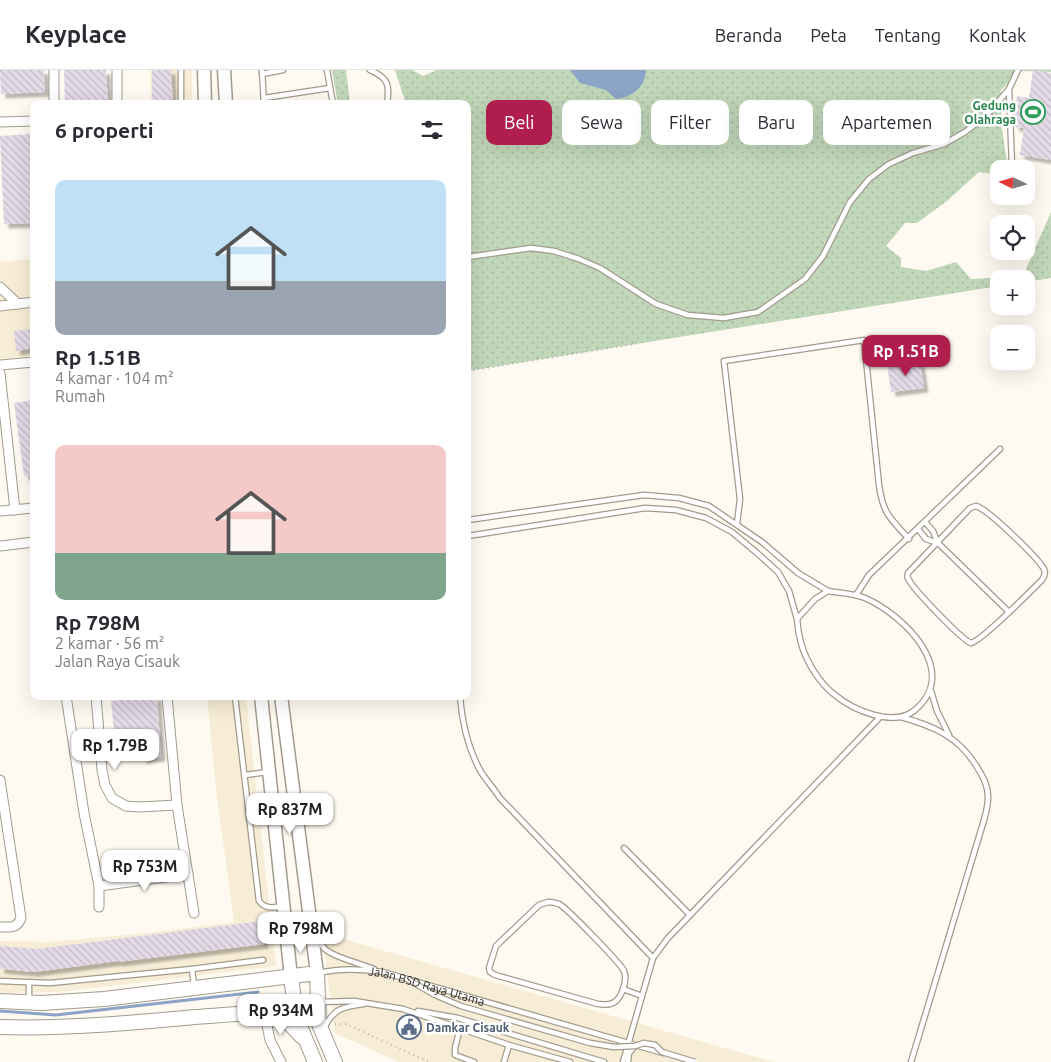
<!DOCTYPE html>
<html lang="id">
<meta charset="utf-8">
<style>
body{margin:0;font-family:Ubuntu,sans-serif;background:#f2f2f3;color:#2b2b33;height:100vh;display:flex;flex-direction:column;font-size:19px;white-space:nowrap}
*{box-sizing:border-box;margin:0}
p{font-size:16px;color:#7c7c81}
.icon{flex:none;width:28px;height:28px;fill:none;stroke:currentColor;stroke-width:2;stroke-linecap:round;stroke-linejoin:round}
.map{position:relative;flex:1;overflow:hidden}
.panel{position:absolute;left:30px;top:30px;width:441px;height:600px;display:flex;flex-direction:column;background:#fff;border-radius:10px;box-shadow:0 5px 20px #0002}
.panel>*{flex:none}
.banner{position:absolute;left:486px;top:30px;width:475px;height:45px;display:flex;gap:10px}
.needle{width:32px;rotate:275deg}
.buttons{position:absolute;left:990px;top:90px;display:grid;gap:10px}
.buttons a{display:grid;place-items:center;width:45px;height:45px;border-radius:10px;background:#fff;box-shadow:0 5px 20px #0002;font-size:25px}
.price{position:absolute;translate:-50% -42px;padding:0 11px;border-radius:10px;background:#fff;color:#222;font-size:16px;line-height:32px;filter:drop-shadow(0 1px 2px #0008)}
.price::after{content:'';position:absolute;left:50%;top:30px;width:15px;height:11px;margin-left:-8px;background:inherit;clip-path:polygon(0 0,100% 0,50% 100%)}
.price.active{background:#b01e4d;color:#fff}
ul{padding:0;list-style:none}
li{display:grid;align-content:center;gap:10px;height:265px;padding:0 25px}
li span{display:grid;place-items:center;height:155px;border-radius:10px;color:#555}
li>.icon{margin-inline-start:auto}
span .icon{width:90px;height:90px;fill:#fffc;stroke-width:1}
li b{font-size:21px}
h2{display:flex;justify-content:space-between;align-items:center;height:60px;padding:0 25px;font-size:21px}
.chip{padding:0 18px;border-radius:10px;background:#fff;box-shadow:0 5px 20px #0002;font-size:18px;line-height:45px}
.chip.active{background:#b01e4d;color:#fff}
header{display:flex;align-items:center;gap:30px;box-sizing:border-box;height:70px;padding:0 25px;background:#fff;border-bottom:1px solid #e1e1e2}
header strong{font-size:24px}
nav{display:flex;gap:28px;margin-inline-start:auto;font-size:18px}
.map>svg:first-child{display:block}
.built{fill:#f7edd6}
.grass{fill:url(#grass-dots)}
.water{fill:#8ba4c7}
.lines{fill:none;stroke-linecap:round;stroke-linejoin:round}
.stream{stroke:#8ba4c7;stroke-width:3}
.building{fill:url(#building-back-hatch);filter:url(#shadow)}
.service-casing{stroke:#a29b8d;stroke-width:7}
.minor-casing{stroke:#a29b8d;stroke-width:11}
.secondary-casing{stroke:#a29b8d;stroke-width:15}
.primary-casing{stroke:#a29b8d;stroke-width:16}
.path{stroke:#b8b4ac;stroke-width:2;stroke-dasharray:1 4;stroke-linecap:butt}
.service{stroke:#fff;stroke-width:4.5}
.minor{stroke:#fff;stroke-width:9}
.secondary{stroke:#fff;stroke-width:12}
.primary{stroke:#fff;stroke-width:14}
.service-bridge-casing{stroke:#a29b8d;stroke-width:7;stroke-linecap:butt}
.service-bridge{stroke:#fff;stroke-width:4.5}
.labels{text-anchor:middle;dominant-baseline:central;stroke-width:5;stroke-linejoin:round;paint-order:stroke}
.leisure-label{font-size:12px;font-weight:bold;fill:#27864d;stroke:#fff;text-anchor:end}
.street-label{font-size:12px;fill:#2a2822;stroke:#fff}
.service-label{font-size:12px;font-weight:bold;fill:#4e5e75;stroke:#fff;text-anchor:start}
</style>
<header>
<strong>Keyplace</strong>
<nav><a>Beranda</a><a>Peta</a><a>Tentang</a><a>Kontak</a></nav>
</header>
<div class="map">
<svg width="1051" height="992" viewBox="0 0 1051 992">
<defs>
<pattern id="grass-dots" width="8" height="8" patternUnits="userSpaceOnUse" patternTransform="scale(1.25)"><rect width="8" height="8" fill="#c1d7b9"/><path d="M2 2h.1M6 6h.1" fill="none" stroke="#a6b99f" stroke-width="1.8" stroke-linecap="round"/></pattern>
<pattern id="building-back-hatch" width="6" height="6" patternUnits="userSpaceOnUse" patternTransform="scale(1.25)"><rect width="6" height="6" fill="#e4dae8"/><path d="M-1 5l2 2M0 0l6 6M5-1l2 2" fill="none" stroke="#c4bbc7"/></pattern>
<filter id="shadow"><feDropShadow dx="4.5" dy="4.5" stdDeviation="1" flood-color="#0004"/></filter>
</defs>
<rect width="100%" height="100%" fill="#fffaf1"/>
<g class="built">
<path d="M 150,0 L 192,0 L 192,34 L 151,34 Z"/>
<path d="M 34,189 L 34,286 L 0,289 L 0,192 Z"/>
<path d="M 207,626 L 246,626 L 276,896 L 60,922 L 11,923 L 0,922 L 0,871 L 49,872 L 138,864 L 234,852 L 217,728 Z"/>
<path d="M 322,863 L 774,992 L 398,992 L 335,963 Z"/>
</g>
<g class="grass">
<path d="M 332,0 L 346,0 L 350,34 L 338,34 Z"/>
<path d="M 395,0 L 412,0 L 423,6 L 437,0 L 1051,0 L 1051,2 L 1022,1 L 1001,20 L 1002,59 L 1008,99 L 999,99 L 999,105 L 979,102 L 947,131 L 917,153 L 905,153 L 886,176 L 901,188 L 901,197 L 926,201 L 956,192 L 971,209 L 1023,206 L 1051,142 L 1051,208 L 1026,212 L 1026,209 L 999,209 L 999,216 L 468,301 L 468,34 L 406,34 Z"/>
</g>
<path class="water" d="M 570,0 L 646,0 C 645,17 633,27 616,29 L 606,20 L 580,13 Z"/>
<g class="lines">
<path class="stream" d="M 0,941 L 56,945 L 258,922"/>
</g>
<g class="building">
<path d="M 0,0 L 44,0 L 45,22 L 1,24 Z"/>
<path d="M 64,0 L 106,0 L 108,34 L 65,34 Z"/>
<path d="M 152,0 L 171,0 L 173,34 L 152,34 Z"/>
<path d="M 1033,0 L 1051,3 L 1051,90 L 1020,85 L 1024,58 L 1015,57 L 1014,46 L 1017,26 L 1029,28 Z"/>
<path d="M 34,64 L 34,153 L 4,154 L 0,66 Z"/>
<path d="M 34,259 L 34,278 L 16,281 L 14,261 Z"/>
<path d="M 920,291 L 924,318 L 891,322 L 887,295 Z"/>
<path d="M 34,330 L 34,405 L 24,406 L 14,333 Z"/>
<path d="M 137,626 L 157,626 L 161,687 L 142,689 L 139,658 L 114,661 L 111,631 L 138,629 Z"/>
<path d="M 261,851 L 264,874 L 118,892 L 118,891 L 34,902 L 0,899 L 0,876 L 37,879 Z"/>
</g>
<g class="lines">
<defs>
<g id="service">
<path d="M 181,0 L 181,34"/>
<path d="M 262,0 L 264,34"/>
<path d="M 327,0 L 333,34"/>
<path d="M 370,0 C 388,8 390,14 387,34"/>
<path d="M 262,4 L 283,0"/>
<path d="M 1009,19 L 1012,96"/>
<path d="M 264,28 L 330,18"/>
<path d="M 986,46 L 1010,51"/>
<path d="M 468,187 L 531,178 L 554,181 L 579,189 L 600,198 L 656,234 L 688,245 L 724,248 L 758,242 L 805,209 L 823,186 L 850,132 L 869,109 L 889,94 L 913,83 L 944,74 L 965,62 L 986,46 L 1009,19 L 1018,0"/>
<path d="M 976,436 C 988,439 1038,488 1044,499 C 1046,503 1044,507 1042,510 C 1031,521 981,571 971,573 C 962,570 914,520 909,510 C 907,507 907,507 908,503 L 970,438 Z"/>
<path d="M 468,450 L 644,425 L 679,428 L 709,436 L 762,472 L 798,503 L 828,521"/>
<path d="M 925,452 L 933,461 L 938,473"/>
<path d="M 737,454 L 740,429 L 724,291 L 864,270 L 879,415 C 883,444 890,448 909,469"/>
<path d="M 918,459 L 926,469 L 938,473 L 1009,542"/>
<path d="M 468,466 L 645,438 L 676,440 L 706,448 L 732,462 L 757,483 L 778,502 L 789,521 L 797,549"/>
<path d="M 828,521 C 840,523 853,523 865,528 C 904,545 961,601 915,640 C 894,658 853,640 835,625 C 824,617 813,602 807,589 C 801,577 798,562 797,549 L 815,529 Z"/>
<path d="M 856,525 L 869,505 L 1000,379"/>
<path d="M 931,621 L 937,641 L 949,665"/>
<path d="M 235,626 L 259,831 C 265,839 273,838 282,836"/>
<path d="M 460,626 C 462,652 468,679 481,702 C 487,711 494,719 500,728 L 653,888"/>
<path d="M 901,647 C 934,656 959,667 977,697 C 983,707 988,715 988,727 C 988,734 986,743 984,750 L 911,992"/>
<path d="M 245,705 L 268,702"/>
<path d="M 624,778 L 690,845"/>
<path d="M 548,832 C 551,832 556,833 559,834 C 567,838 621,894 624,901 C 628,911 621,932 610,934 C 606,935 601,934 598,934 L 495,905 L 490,902 L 489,898 L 496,876 L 539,835 Z"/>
<path d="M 316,866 C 319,870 322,876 325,879 C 333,887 362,894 374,899"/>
<path id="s1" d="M 318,903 C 342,898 359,899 383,902 L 663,983"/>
<path d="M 0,911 L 50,913 L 192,899"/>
<path d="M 29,912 L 29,931"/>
<path d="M 194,916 L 192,899 L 263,890"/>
<path d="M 623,919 L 642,926"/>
<path d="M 320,932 L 354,931 L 403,939 L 509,975 L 570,992"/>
<path d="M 418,941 L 458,948 L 604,992"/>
<path d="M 324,958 C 334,938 343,937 364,934"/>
<path d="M 460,958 L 455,978 L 455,985 L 474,992"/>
<path d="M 504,992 L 509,975"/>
<path d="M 623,992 L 653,888 L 668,868 L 880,647"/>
<path d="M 628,992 L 629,983 L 635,976"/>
</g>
<g id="minor">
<path d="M 54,0 L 54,34"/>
<path d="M 117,0 L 117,34"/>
<path d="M 0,52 L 34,51"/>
<path d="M 0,217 L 18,234"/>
<path d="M 0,236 L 34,232"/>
<path d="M 0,295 L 34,292"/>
<path d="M 0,303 L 15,440"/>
<path d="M 0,441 L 34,438"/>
<path d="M 0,476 L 34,472"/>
<path d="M 66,626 L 84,743 L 99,816 L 99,837"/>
<path d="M 96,626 L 102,700 L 105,715 L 112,728 L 126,736 L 139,737 L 177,735"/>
<path d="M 167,626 L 177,735 L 194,843"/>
<path d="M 0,710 L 21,848 C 17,859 10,857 0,857"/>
<path d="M 99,816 L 188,804"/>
<path d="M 265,945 L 270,970 L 281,992"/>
</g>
<g id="secondary">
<path d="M 204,0 L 205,34"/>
<path d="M 224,0 L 226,34"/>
<path d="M 261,626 L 291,907"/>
<path d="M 281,626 L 317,903"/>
</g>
<g id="primary">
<path d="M 291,907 L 295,938 L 300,956 L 315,992"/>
<path d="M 0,931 L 41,933 L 104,929 L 317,903 L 319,954 L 335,992"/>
<path d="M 266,945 L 286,950 L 302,967"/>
<path d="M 0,957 C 65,959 130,953 195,947 C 236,944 277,942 317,933"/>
</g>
</defs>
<use href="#service" class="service-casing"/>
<use href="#minor" class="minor-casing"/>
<use href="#secondary" class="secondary-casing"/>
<use href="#primary" class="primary-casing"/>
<g class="path">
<path d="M 468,301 L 641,273"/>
<path d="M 335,954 L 346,954 L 429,992"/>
</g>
<use href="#service" class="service"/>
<use href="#minor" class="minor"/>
<use href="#secondary" class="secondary"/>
<use href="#primary" class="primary"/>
<defs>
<path id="service-bridge" d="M 409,910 L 435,925 L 461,936 L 590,973 L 614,977 L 635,976 L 644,973 L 655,975 L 662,982 L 695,992"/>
</defs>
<use href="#service-bridge" class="service-bridge-casing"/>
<use href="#service-bridge" class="service-bridge"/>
</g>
<defs>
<symbol id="stadium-ring" viewBox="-11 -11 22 22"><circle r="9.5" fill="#fff" stroke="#2e9e5b" stroke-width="1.5"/><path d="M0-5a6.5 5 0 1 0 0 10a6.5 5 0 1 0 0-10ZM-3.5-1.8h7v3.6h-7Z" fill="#2e9e5b"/></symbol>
<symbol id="civic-ring" viewBox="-11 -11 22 22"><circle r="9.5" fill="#fff" stroke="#5c6f8a" stroke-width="1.5"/><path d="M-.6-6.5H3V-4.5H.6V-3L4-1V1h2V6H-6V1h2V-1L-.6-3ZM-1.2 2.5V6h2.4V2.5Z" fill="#5c6f8a"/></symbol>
</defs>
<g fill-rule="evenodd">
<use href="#stadium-ring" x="1019" y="28" width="28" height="28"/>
<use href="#civic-ring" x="395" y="943" width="28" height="28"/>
</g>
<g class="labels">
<g class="leisure-label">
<text x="1016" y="35">Gedung<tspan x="1016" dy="14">Olahraga</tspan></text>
</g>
<g class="street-label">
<text stroke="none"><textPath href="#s1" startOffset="111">Jalan BSD Raya Utama</textPath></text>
</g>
<g class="service-label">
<text x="426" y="957">Damkar Cisauk</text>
</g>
</g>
</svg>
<div class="buttons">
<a><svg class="needle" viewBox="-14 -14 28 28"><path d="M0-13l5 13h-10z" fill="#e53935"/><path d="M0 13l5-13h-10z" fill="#7c7c81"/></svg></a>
<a><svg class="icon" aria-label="locate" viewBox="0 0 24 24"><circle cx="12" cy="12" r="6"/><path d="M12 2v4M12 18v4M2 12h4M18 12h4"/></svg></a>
<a>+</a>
<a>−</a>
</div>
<b class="price active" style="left:906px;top:307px">Rp 1.51B</b>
<b class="price" style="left:115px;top:701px">Rp 1.79B</b>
<b class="price" style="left:290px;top:765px">Rp 837M</b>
<b class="price" style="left:145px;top:822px">Rp 753M</b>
<b class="price" style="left:301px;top:884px">Rp 798M</b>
<b class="price" style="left:281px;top:966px">Rp 934M</b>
<div class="banner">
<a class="chip active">Beli</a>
<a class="chip">Sewa</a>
<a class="chip">Filter</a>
<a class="chip">Baru</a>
<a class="chip">Apartemen</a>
</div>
<section class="panel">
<h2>6 properti<svg class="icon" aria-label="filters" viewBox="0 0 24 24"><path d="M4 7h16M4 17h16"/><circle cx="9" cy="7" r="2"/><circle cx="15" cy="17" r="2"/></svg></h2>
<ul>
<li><span style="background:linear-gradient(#bfe0f5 65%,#9aa5b1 0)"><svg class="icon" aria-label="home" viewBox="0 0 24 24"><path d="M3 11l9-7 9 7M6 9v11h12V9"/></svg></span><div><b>Rp 1.51B</b><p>4 kamar · 104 m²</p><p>Rumah</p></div></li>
<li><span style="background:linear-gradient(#f6c9c9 70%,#7fa58c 0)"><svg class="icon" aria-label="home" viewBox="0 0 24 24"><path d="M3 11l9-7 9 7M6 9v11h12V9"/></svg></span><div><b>Rp 798M</b><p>2 kamar · 56 m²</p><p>Jalan Raya Cisauk</p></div></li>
</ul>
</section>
</div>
